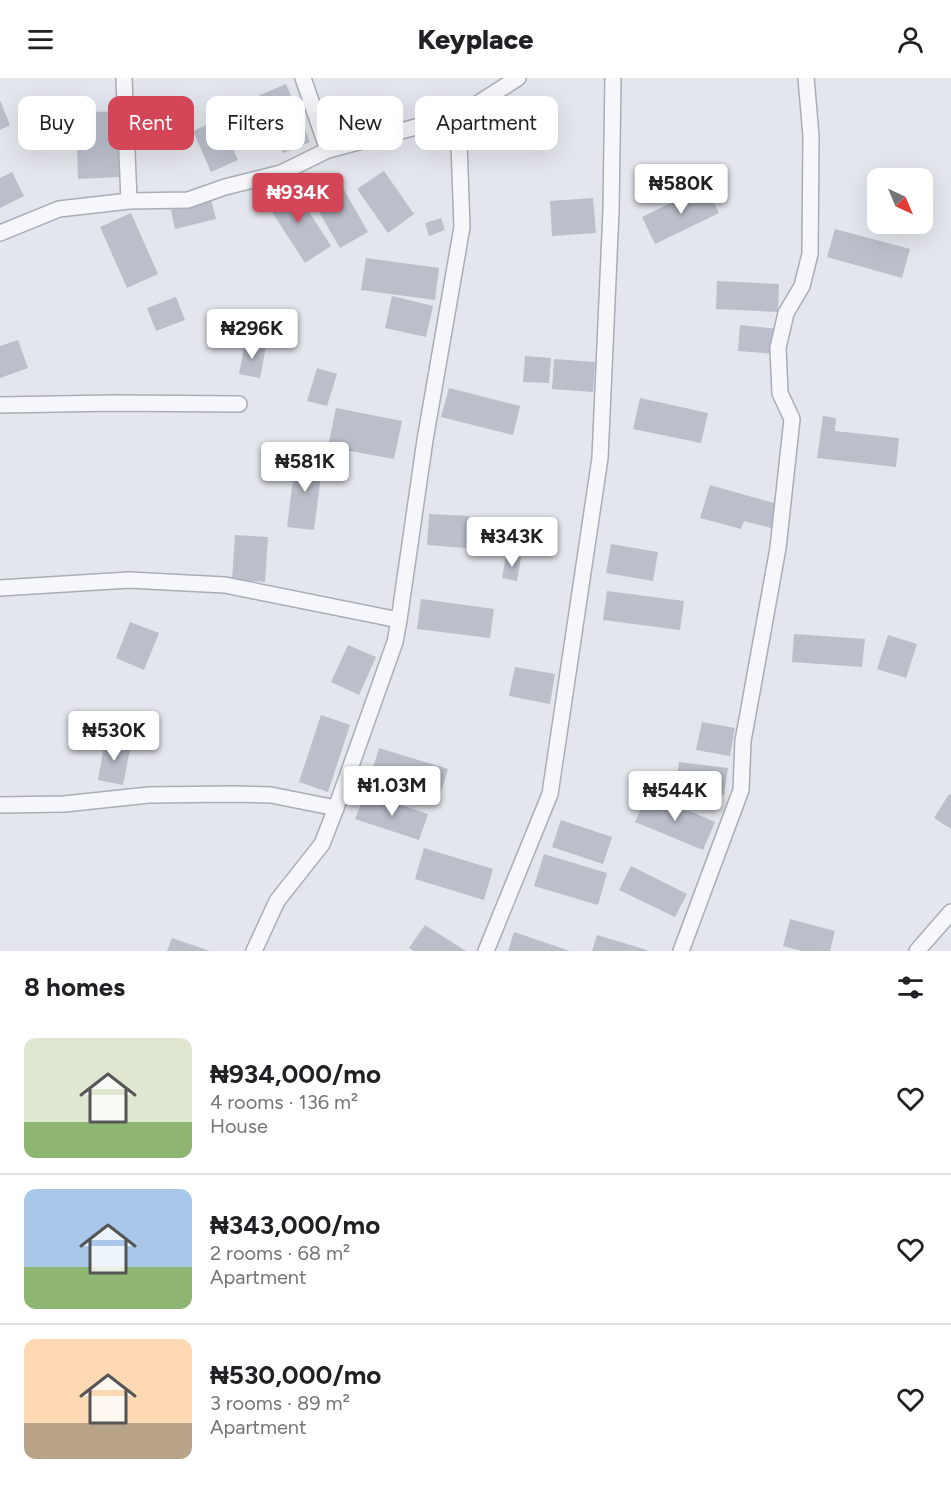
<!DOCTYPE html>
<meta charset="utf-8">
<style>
body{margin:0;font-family:Figtree,sans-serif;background:#f6f6f6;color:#202124;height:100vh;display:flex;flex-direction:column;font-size:22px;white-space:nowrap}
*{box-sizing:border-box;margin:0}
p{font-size:20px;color:#757577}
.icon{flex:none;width:33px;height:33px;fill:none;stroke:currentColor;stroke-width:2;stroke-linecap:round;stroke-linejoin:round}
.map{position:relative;height:873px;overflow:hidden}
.panel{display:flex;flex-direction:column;background:#fff;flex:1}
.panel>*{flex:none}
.guide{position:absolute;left:18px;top:18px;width:600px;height:54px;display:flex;gap:12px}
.needle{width:39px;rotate:136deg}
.fabs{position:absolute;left:867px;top:90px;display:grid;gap:12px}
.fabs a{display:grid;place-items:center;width:66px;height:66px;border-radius:12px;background:#fff;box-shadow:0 6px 24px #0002;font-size:30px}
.price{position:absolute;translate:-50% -51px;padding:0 14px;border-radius:6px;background:#fff;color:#222;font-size:20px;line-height:39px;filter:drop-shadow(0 2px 3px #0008)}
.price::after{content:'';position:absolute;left:50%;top:36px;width:18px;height:14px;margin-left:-9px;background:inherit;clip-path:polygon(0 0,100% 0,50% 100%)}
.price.active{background:#d24657;color:#fff}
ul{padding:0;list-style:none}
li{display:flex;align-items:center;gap:18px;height:150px;padding:0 24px}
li+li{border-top:2px solid #e0e0e0}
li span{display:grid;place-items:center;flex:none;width:168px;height:120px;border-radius:12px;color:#555}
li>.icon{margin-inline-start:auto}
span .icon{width:72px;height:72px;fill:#fffc;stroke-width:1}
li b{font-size:26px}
h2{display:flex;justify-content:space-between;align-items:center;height:72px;padding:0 24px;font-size:26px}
.chip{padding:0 21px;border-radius:12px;background:#fff;box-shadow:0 6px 24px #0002;font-size:21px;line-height:54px}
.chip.active{background:#d24657;color:#fff}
header{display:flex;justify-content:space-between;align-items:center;height:78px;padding:0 24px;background:#fff;font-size:27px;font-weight:800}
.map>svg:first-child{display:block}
.building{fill:#babfca}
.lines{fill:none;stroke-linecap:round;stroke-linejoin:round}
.street-casing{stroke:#a8adb7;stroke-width:18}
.street{stroke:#f6f7fa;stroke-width:15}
</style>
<header><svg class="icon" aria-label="menu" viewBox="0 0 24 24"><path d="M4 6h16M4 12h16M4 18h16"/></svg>Keyplace<svg class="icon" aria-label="person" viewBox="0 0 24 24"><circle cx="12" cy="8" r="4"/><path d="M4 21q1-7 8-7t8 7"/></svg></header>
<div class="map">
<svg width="951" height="873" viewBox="0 0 951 873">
<rect width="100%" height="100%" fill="#e3e6ec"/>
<g class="building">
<path d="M 286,6 L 310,64 L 283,75 L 258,18 Z"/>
<path d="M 0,22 L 10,47 L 0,52 Z"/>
<path d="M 117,33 L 119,99 L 78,101 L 76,35 Z"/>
<path d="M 220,41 L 238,82 L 211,94 L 193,53 Z"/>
<path d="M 384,93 L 414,136 L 388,155 L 357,111 Z"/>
<path d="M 12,94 L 24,118 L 0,130 L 0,100 Z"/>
<path d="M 291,106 L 331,168 L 305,185 L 265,123 Z"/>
<path d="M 706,108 L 719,135 L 655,166 L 642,139 Z"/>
<path d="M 343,110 L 368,154 L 340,170 L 315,127 Z"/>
<path d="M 593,120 L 596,155 L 552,158 L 550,123 Z"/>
<path d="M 211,121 L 216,141 L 175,151 L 171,132 Z"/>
<path d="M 131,135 L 158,196 L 127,210 L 100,149 Z"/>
<path d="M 441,140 L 445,152 L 429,158 L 425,145 Z"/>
<path d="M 835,151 L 910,171 L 902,200 L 827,179 Z"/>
<path d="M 366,180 L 439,190 L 435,222 L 361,212 Z"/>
<path d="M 717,203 L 779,206 L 778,234 L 716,231 Z"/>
<path d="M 392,218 L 433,228 L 426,259 L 385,250 Z"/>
<path d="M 176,219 L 185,242 L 156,253 L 147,230 Z"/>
<path d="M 740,247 L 778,251 L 776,276 L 738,273 Z"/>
<path d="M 18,262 L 28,290 L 0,300 L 0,268 Z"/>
<path d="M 245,265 L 266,269 L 260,300 L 239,296 Z"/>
<path d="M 525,278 L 551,280 L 549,305 L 523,304 Z"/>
<path d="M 554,281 L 595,284 L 593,314 L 552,311 Z"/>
<path d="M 317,290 L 337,296 L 327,328 L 307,323 Z"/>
<path d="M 449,310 L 520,328 L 513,357 L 441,339 Z"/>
<path d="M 640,320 L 708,335 L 701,365 L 633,351 Z"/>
<path d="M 336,330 L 402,343 L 394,381 L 328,369 Z"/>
<path d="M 823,338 L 836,340 L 835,353 L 899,360 L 896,389 L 817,380 Z"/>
<path d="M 296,378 L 323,381 L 314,452 L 287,449 Z"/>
<path d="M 710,407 L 781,427 L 774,451 L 744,443 L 741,451 L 700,440 Z"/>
<path d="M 429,436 L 469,438 L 466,470 L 427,467 Z"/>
<path d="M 235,457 L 268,459 L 265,504 L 232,502 Z"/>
<path d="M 611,466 L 658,474 L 653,503 L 606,495 Z"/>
<path d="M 506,477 L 521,479 L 517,503 L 502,500 Z"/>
<path d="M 607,513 L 684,523 L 680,552 L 603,542 Z"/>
<path d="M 421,521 L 494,531 L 490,560 L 417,551 Z"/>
<path d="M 130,544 L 159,555 L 144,592 L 116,580 Z"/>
<path d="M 794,556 L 865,561 L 862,589 L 792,584 Z"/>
<path d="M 888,557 L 917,566 L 906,600 L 877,591 Z"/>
<path d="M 348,567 L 376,579 L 359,617 L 331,604 Z"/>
<path d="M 515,589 L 555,596 L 550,626 L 509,618 Z"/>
<path d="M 321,637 L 350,647 L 328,714 L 299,704 Z"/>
<path d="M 702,644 L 735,650 L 730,678 L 696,672 Z"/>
<path d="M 105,662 L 131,666 L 123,707 L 98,702 Z"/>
<path d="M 379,670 L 448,691 L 439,720 L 370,700 Z"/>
<path d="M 679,684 L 728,690 L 724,717 L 675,711 Z"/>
<path d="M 365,715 L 428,736 L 419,762 L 355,741 Z"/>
<path d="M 648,715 L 715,744 L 703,772 L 635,744 Z"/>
<path d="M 949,716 L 951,717 L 951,751 L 934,740 Z"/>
<path d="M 561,742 L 612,759 L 603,786 L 552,769 Z"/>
<path d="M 424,770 L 493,791 L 484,822 L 415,801 Z"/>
<path d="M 544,776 L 607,795 L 598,827 L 534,808 Z"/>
<path d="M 631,788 L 687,816 L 675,839 L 619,812 Z"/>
<path d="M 790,841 L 835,853 L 830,873 L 802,873 L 783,868 Z"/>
<path d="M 425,847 L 466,873 L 414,873 L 409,870 Z"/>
<path d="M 514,854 L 570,873 L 508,873 Z"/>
<path d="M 597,857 L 647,872 L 647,873 L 592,873 Z"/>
<path d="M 172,860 L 210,873 L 167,873 Z"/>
</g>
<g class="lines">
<defs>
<g id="street">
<path d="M 124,0 L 129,123"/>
<path d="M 303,0 L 328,72"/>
<path d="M 0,155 L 59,131 L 129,123 L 188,122 L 225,109 L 281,95 L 328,72 L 458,38 L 518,0"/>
<path d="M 0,327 L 114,325 L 239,326"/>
<path d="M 0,510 L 129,502 L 225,507 L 399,542"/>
<path d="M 0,727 L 64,726 L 149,717 L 233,716 L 271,717 L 336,730 L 395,564 L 399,542 L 425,362 L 462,149 L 458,38"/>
<path d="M 254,873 L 277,823 L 322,766 L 336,730"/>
<path d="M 486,873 L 550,716 L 600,380 L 611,133 L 613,0"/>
<path d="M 681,873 L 741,712 L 743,663 L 778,470 L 792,341 L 780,315 L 778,270 L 786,235 L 802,208 L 810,176 L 811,58 L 806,0"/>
<path d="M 917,873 L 951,834"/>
</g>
</defs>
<use href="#street" class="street-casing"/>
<use href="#street" class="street"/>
</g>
</svg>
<div class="fabs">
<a><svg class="needle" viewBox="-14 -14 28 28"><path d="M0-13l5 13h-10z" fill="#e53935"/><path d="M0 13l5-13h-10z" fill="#757577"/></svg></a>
</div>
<b class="price" style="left:681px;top:137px">₦580K</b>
<b class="price active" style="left:298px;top:146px">₦934K</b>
<b class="price" style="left:252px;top:282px">₦296K</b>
<b class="price" style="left:305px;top:415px">₦581K</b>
<b class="price" style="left:512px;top:490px">₦343K</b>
<b class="price" style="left:114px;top:684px">₦530K</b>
<b class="price" style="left:392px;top:739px">₦1.03M</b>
<b class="price" style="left:675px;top:744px">₦544K</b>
<div class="guide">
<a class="chip">Buy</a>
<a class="chip active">Rent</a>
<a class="chip">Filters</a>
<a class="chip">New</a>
<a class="chip">Apartment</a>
</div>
</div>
<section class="panel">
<h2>8 homes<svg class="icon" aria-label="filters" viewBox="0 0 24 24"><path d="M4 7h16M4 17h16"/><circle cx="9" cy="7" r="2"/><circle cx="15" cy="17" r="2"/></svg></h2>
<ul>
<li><span style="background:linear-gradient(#dfe7d0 70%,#8fb573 0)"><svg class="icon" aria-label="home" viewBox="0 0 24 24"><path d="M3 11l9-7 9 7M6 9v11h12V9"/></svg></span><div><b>₦934,000/mo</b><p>4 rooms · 136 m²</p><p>House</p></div><svg class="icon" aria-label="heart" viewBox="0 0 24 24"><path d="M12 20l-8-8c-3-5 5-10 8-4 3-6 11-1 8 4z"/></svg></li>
<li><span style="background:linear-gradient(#a9c7e8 65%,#8fb573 0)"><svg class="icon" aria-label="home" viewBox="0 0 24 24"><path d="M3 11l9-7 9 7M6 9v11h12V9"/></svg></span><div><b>₦343,000/mo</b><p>2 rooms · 68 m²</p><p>Apartment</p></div><svg class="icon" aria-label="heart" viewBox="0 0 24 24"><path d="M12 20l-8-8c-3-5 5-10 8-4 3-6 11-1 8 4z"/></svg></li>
<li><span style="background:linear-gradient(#ffd9b3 70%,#b9a48a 0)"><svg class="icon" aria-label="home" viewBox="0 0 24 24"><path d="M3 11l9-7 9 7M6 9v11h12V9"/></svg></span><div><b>₦530,000/mo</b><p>3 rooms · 89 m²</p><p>Apartment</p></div><svg class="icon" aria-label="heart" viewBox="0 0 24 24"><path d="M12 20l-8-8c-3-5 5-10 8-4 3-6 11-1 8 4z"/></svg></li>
</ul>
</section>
